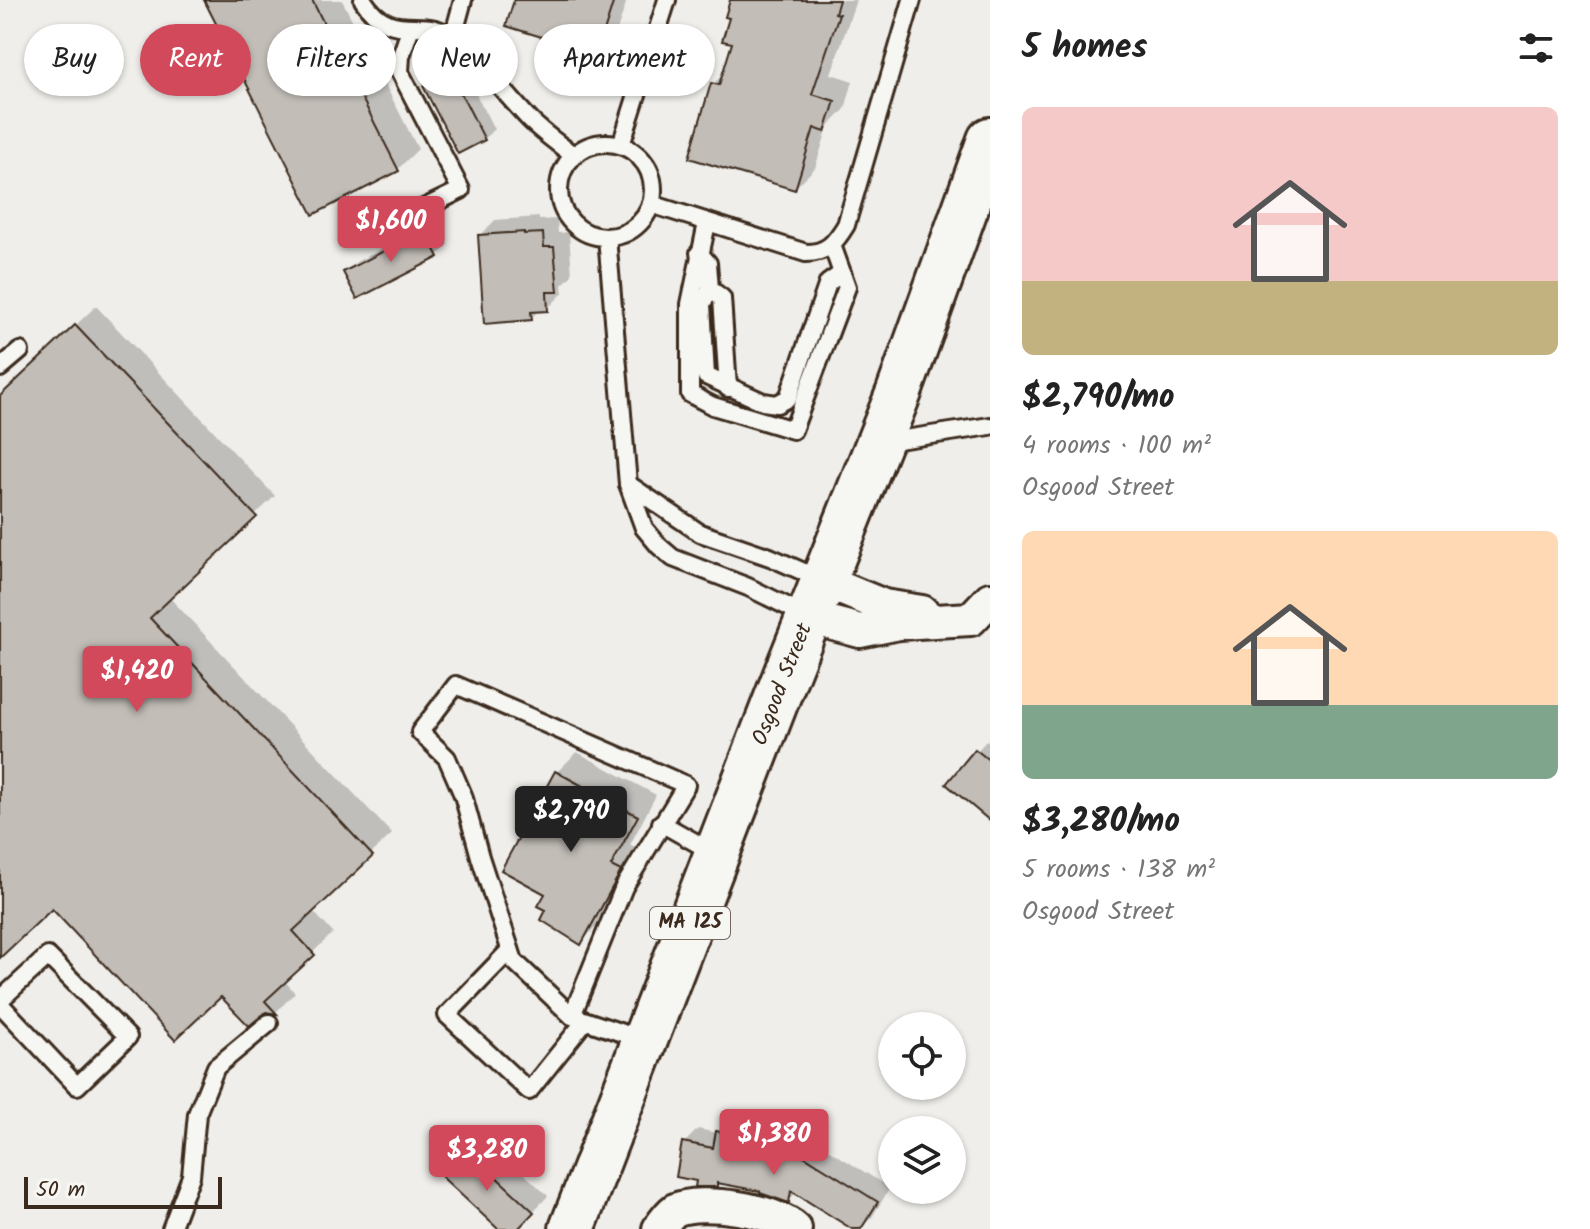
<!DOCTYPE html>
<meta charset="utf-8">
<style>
body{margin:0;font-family:Kalam,sans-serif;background:#f2f2f2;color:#222;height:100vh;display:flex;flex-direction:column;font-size:30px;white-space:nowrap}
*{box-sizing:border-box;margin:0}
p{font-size:26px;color:#767676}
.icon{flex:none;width:44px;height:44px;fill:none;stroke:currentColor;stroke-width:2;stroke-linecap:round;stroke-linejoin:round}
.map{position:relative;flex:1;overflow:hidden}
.sheet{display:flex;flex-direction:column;background:#fff;width:600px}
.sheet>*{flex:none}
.banner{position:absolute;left:24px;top:24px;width:760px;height:72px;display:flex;gap:16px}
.fabs{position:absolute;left:878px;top:1012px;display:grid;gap:16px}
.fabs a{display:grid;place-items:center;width:88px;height:88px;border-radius:50%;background:#fff;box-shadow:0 2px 6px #0004;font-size:40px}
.scale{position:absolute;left:24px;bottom:20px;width:198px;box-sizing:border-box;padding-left:8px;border:4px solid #3b2a1e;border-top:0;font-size:22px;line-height:28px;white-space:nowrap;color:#3b2a1e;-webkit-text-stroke:6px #f6f6f2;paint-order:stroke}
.price{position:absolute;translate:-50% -68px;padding:0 18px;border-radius:8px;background:#d1495b;color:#fff;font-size:26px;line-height:52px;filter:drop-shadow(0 2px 4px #0008)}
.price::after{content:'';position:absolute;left:50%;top:48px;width:24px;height:18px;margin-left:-12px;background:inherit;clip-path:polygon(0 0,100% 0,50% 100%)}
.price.active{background:#222;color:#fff}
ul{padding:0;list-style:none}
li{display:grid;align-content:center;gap:16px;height:424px;padding:0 32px}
li span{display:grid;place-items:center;height:248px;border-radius:12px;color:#555}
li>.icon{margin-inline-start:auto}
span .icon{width:144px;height:144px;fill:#fffc;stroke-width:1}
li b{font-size:34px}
h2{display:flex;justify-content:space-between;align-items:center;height:96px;padding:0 32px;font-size:34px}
.tag{padding:0 28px;border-radius:36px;background:#fff;box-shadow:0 2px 6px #0004;font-size:28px;line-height:72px}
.tag.active{background:#d1495b;color:#fff}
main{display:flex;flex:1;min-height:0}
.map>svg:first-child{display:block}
.shadow{fill:#0003}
.building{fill:#c2bdb7;stroke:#3b2a1e;stroke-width:2}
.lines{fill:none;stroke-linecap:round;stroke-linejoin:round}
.service-casing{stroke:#3b2a1e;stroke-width:22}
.minor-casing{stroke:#3b2a1e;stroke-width:38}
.trunk-casing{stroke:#3b2a1e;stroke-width:50}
.service{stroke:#f6f6f2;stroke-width:16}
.minor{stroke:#f6f6f2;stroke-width:32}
.trunk{stroke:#f6f6f2;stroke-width:44}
.labels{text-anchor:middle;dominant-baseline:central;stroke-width:8;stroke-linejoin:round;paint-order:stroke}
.shield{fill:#f6f6f2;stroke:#73675e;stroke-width:2}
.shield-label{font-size:20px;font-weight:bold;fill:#3b2a1e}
.street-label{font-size:22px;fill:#3b2a1e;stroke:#f6f6f2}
</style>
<main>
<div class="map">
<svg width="990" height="1229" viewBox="0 0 990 1229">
<rect width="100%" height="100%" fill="#efeeea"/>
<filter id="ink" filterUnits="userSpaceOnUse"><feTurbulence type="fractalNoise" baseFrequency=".0125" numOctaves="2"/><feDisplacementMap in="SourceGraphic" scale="16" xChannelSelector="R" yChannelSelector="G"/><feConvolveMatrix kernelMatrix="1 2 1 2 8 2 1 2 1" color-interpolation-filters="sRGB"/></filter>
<g filter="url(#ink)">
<g class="shadow">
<path d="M 206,0 L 342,0 L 418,149 L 398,169 L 314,212 Z"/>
<path d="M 516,0 L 627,0 L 617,31 L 597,52 Z"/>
<path d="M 733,0 L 856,0 L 831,74 L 853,81 L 845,109 L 828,127 L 815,168 L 795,188 L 713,84 L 726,71 L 735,42 Z"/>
<path d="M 460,63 L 494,129 L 484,139 L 425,86 L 436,76 Z"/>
<path d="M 539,217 L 539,220 L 557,219 L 558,233 L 569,232 L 572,275 L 562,285 L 563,293 L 547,309 L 540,309 L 531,318 L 480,236 L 495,220 Z"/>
<path d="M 435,222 L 448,245 L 438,255 L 346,273 L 356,262 Z"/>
<path d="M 96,306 L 275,496 L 169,597 L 392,834 L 312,910 L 333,933 L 284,980 L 295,993 L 275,1013 L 221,994 L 52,906 L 0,955 L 0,397 Z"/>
<path d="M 987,740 L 990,743 L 990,817 L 948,783 Z"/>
<path d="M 577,752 L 656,795 L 630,845 L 639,850 L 601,922 L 581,942 L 549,910 L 548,893 L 557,772 Z"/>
<path d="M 732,1118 L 758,1123 L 757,1132 L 818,1143 L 890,1188 L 872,1217 L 860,1229 L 856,1229 L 797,1192 L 788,1201 L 763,1189 L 719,1181 L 716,1185 L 684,1143 L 698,1129 L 717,1133 Z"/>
<path d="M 484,1136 L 548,1196 L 516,1229 L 501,1229 L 445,1177 Z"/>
</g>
<g class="building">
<path d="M 204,0 L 312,0 L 399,171 L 313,215 Z"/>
<path d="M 514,0 L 614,0 L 597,54 L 506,26 Z"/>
<path d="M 730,0 L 839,0 L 835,13 L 839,14 L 812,94 L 835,101 L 825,132 L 814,128 L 795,190 L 689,158 L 711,83 L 719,85 L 732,43 L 722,41 L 729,18 L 725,17 Z"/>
<path d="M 450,72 L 485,140 L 458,154 L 423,86 Z"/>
<path d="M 425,230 L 439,257 L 357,299 L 343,272 Z"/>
<path d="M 524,232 L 524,234 L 543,233 L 544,247 L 554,247 L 558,292 L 547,292 L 548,311 L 531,312 L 532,320 L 484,324 L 478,235 Z"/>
<path d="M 75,325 L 257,517 L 150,618 L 373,856 L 293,931 L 315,955 L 265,1001 L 277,1014 L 266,1012 L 249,1026 L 221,997 L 175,1040 L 52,909 L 0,958 L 0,396 Z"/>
<path d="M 975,749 L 990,761 L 990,821 L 946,784 Z"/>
<path d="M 555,771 L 638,816 L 611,866 L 621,871 L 581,945 L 541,920 L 546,910 L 538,906 L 545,894 L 501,870 Z"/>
<path d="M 716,1131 L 746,1137 L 744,1145 L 804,1156 L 878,1202 L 861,1229 L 852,1229 L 791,1191 L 789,1203 L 760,1193 L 760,1191 L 717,1183 L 717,1187 L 695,1187 L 696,1181 L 676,1177 L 682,1142 L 713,1148 Z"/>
<path d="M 467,1150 L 534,1212 L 518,1229 L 498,1229 L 442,1177 Z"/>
</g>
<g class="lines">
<defs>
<g id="service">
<path d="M 363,0 C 393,47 423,12 454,39 C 482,62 505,94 530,120 C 543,133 559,144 573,155"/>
<path d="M 453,37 L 463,0"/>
<circle cx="606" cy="190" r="47"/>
<path d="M 621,145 L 667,0"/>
<path d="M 651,204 L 806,253 C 827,253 835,243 846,225 L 912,0"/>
<path d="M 707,223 L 690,304 L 690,394 L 713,406 L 793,430 L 847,287 L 832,245"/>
<path d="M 385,227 L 461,190 L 400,72 L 401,56 L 411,27"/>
<path d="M 607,237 L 628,484 L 644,528 L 659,546 L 673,558 L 748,587 L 807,616"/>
<path d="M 699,253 L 708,263 L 710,289 L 702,304 L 706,376 L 763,402 L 777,404 L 788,398 L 828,283 L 842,273"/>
<path d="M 710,289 L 722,298 L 728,388"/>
<path d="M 0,368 L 20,351"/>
<path d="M 885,442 L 990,426"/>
<path d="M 628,484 L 700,533 L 770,557 L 822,580"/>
<path d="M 661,823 L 716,854"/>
<path d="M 510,950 L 447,1015 L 529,1091 L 585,1021"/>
<path d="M 0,1000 L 48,956 L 128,1037 L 77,1086 L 0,1004"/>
<path d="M 572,1016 L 514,961 L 480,857 L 463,795 L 447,758 L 420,732 L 456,685 L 686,785 L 624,887 L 572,1016 L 643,1040"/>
<path d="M 171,1229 L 191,1176 L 197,1114 L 216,1067 L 269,1023"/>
</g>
<g id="minor">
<path d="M 823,581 L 884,606 L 922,612"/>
<path d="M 808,617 L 860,631 L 899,623 L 971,619 L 990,599"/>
<path d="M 659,1229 C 663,1223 669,1214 675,1210 C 701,1198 775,1210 795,1229"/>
</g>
<g id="trunk">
<path id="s1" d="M 572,1229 L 787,672 L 899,392 L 990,140"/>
</g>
</defs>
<use href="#service" class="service-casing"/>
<use href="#minor" class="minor-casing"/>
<use href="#trunk" class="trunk-casing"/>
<use href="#service" class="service"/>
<use href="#minor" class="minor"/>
<use href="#trunk" class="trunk"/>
</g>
</g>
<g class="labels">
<rect class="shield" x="650" y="907" width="80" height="32" rx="6"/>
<g class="shield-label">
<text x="690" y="923">MA 125</text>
</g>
<g class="street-label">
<text stroke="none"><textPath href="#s1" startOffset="584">Osgood Street</textPath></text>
</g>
</g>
</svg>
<div class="fabs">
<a><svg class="icon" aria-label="locate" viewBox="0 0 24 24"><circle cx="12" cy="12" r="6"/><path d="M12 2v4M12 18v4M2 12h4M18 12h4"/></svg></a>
<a><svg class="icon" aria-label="layers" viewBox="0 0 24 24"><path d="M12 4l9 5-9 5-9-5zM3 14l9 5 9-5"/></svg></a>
</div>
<div class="scale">50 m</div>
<b class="price" style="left:391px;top:264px">$1,600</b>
<b class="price" style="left:137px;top:714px">$1,420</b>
<b class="price active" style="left:571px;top:854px">$2,790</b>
<b class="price" style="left:774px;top:1177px">$1,380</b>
<b class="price" style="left:487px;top:1193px">$3,280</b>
<div class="banner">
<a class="tag">Buy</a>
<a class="tag active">Rent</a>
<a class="tag">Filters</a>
<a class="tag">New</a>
<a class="tag">Apartment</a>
</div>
</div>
<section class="sheet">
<h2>5 homes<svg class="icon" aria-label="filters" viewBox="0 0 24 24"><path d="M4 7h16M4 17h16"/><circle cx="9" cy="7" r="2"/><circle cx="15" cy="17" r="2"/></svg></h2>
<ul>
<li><span style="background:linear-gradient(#f6c9c9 70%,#c2b280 0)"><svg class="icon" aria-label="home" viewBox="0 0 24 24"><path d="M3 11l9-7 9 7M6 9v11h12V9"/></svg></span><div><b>$2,790/mo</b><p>4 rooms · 100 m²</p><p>Osgood Street</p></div></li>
<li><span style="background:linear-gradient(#ffd9b3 70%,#7fa58c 0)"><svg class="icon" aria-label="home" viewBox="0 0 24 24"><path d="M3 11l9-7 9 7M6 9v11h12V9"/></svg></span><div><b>$3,280/mo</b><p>5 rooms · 138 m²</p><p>Osgood Street</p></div></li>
</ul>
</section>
</main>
